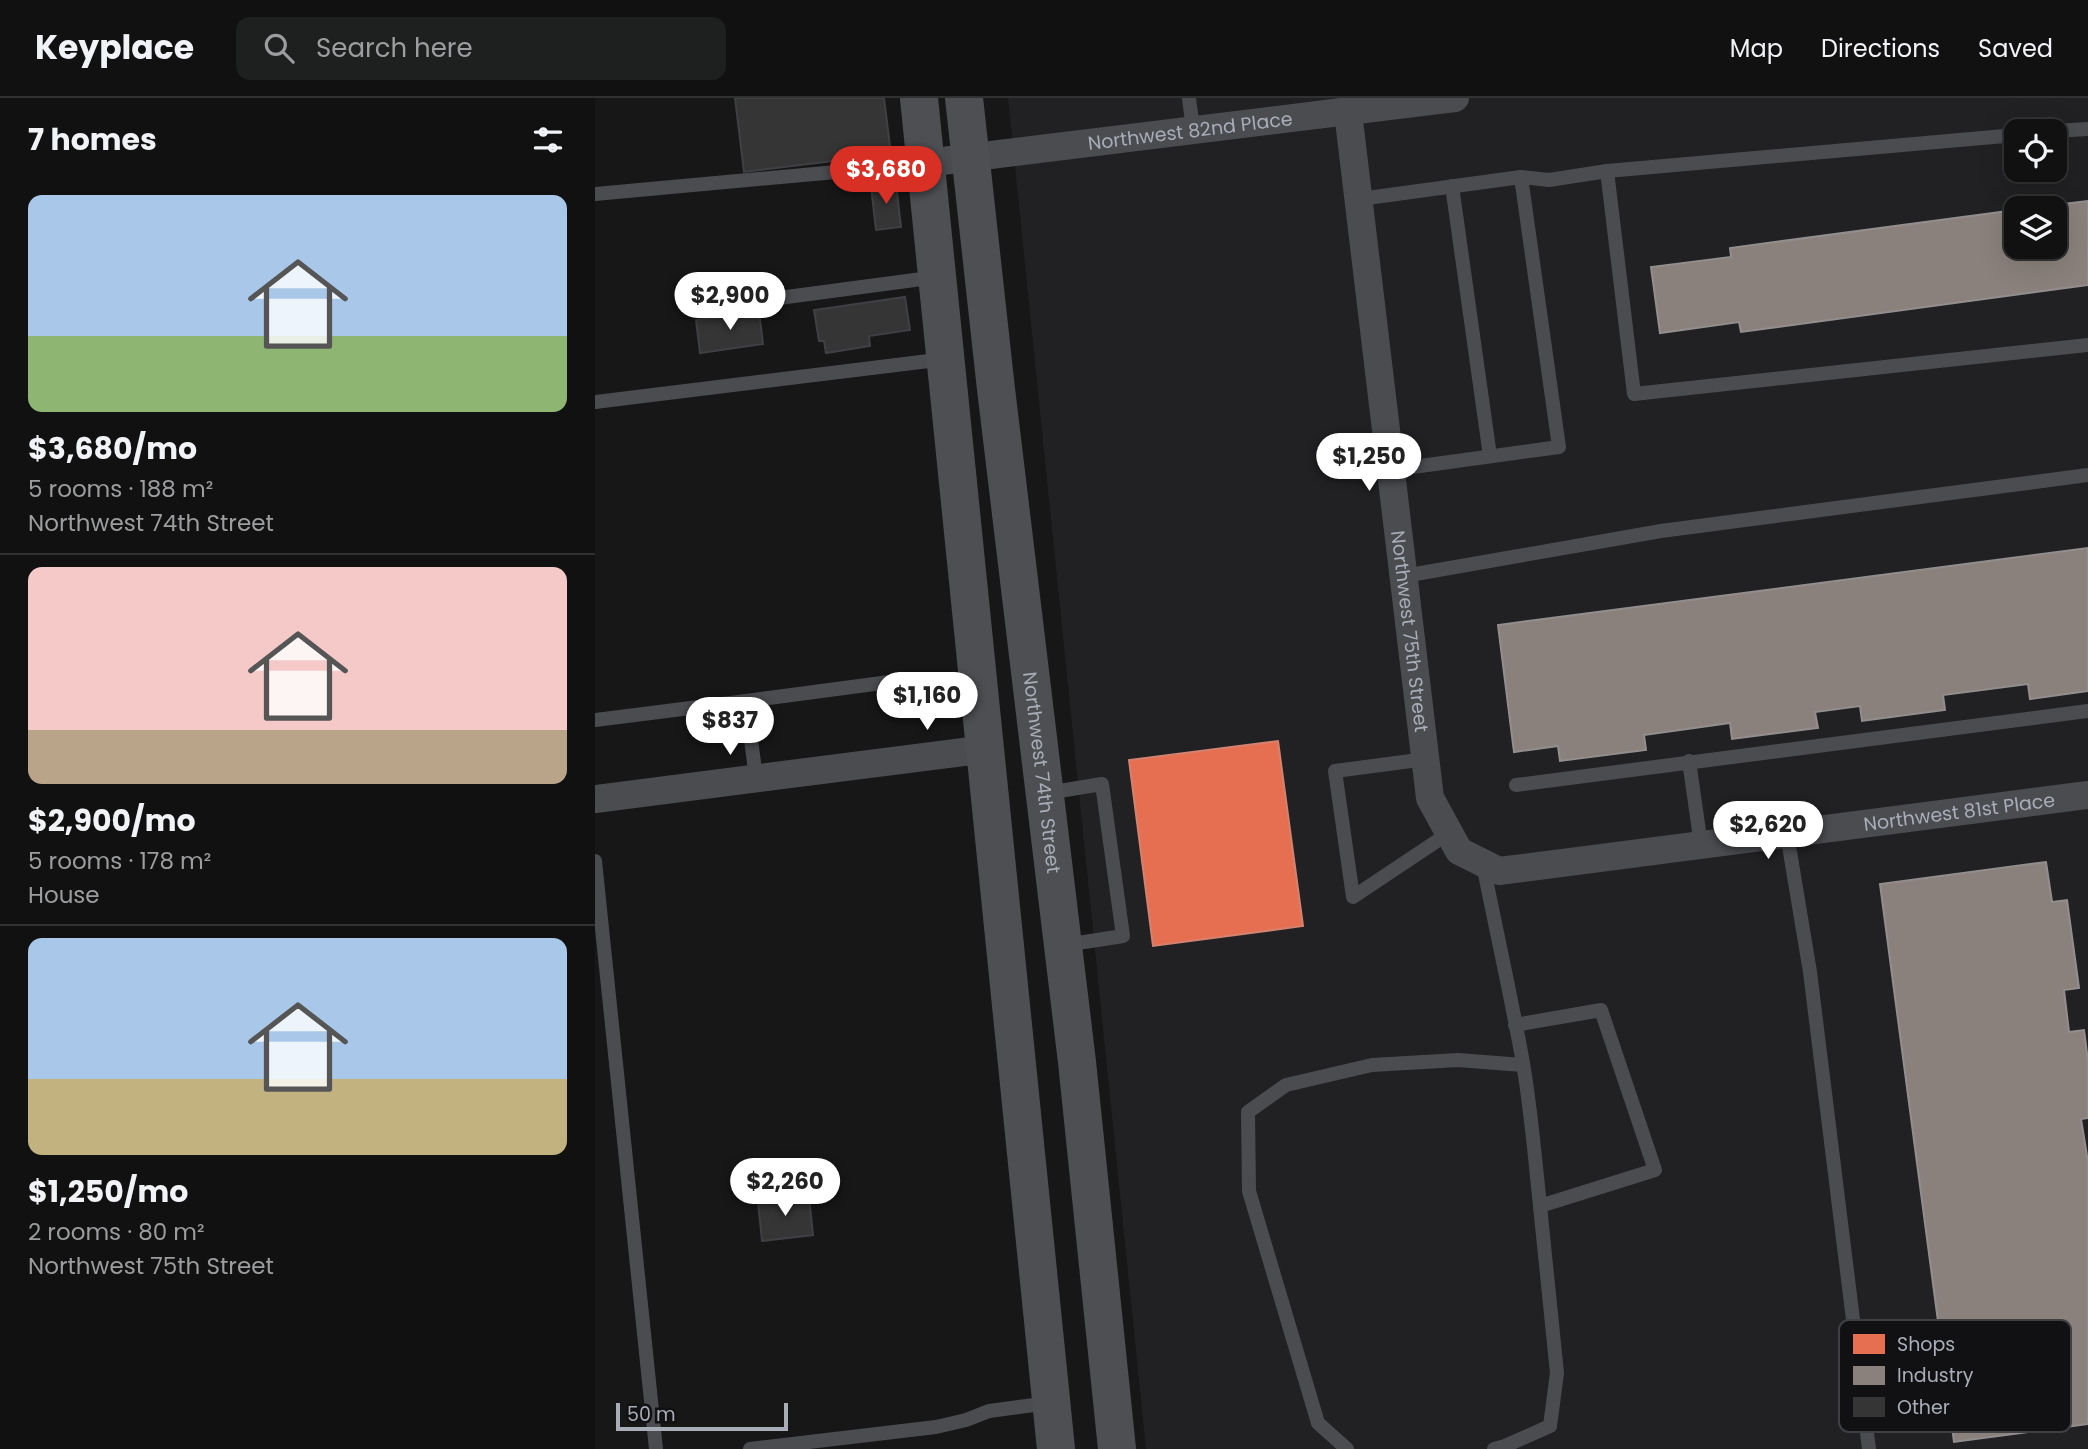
<!DOCTYPE html>
<meta charset="utf-8">
<style>
body{margin:0;font-family:Poppins,sans-serif;background:#1e1f1f;color:#f1f3f6;height:100vh;display:flex;flex-direction:column;font-size:26px;white-space:nowrap}
*{box-sizing:border-box;margin:0}
p{font-size:23px;color:#9c9d9f}
.icon{flex:none;width:38px;height:38px;fill:none;stroke:currentColor;stroke-width:2;stroke-linecap:round;stroke-linejoin:round}
.map{position:relative;flex:1;overflow:hidden}
.drawer{display:flex;flex-direction:column;background:#111;width:595px}
.drawer>*{flex:none}
.tools{position:absolute;left:1409px;top:21px;display:grid;gap:14px}
.tools a{display:grid;place-items:center;width:63px;height:63px;border-radius:14px;background:#111;box-shadow:0 7px 28px #0002,0 0 0 2px #303131;font-size:35px}
.scale{position:absolute;left:21px;bottom:18px;width:172px;box-sizing:border-box;padding-left:7px;border:4px solid #a8adb8;border-top:0;font-size:19px;line-height:24px;white-space:nowrap;color:#a8adb8;-webkit-text-stroke:5px #111113;paint-order:stroke}
.price{position:absolute;translate:-50% -60px;padding:0 16px;border-radius:24px;background:#fff;color:#222;font-size:23px;line-height:46px;filter:drop-shadow(0 2px 4px #0008)}
.price::after{content:'';position:absolute;left:50%;top:42px;width:21px;height:16px;margin-left:-10px;background:inherit;clip-path:polygon(0 0,100% 0,50% 100%)}
.price.on{background:#d93025;color:#fff}
ul{padding:0;list-style:none}
li{display:grid;align-content:center;gap:14px;height:371px;padding:0 28px}
li+li{border-top:2px solid #303131}
li span{display:grid;place-items:center;height:217px;border-radius:14px;color:#555}
li>.icon{margin-inline-start:auto}
span .icon{width:126px;height:126px;fill:#fffc;stroke-width:1}
li b{font-size:30px}
h2{display:flex;justify-content:space-between;align-items:center;height:84px;padding:0 28px;font-size:30px}
header{display:flex;align-items:center;gap:42px;box-sizing:border-box;height:98px;padding:0 35px;background:#111;border-bottom:2px solid #303131}
header strong{font-size:33px}
nav{display:flex;gap:38px;margin-inline-start:auto;font-size:24px}
.search{width:490px;height:63px;background:#1e1f1f;display:flex;align-items:center;gap:18px;box-sizing:border-box;padding:0 24px;border-radius:14px;color:#9c9d9f;font-size:26px}
main{display:flex;flex:1;min-height:0}
.map>svg:first-child{display:block}
.built{fill:#212123;fill-rule:evenodd}
.shops{fill:#e76f51;stroke:#d48270;stroke-width:2}
.industry{fill:#8a817c;stroke:#938e8e;stroke-width:2}
.building{fill:#353536;stroke:#3f4043;stroke-width:2}
.lines{fill:none;stroke-linecap:round;stroke-linejoin:round}
.service{stroke:#4b4c50;stroke-width:14}
.minor{stroke:#4b4c50;stroke-width:28}
.primary{stroke:#4d4f52;stroke-width:38}
.labels{text-anchor:middle;dominant-baseline:central;stroke-width:7;stroke-linejoin:round;paint-order:stroke}
.street-label{font-size:19px;fill:#a8adb8;stroke:#111113}
.key{fill:#111113;stroke:#3e4045;stroke-width:2}
.key-label{font-size:19px;fill:#a8adb8}
</style>
<header>
<strong>Keyplace</strong>
<div class="search"><svg class="icon" aria-label="search" viewBox="0 0 24 24"><circle cx="10" cy="10" r="6"/><path d="M15 15l6 6"/></svg>Search here</div>
<nav><a>Map</a><a>Directions</a><a>Saved</a></nav>
</header>
<main>
<section class="drawer">
<h2>7 homes<svg class="icon" aria-label="filters" viewBox="0 0 24 24"><path d="M4 7h16M4 17h16"/><circle cx="9" cy="7" r="2"/><circle cx="15" cy="17" r="2"/></svg></h2>
<ul>
<li><span style="background:linear-gradient(#a9c7e8 65%,#8fb573 0)"><svg class="icon" aria-label="home" viewBox="0 0 24 24"><path d="M3 11l9-7 9 7M6 9v11h12V9"/></svg></span><div><b>$3,680/mo</b><p>5 rooms · 188 m²</p><p>Northwest 74th Street</p></div></li>
<li><span style="background:linear-gradient(#f6c9c9 75%,#b9a48a 0)"><svg class="icon" aria-label="home" viewBox="0 0 24 24"><path d="M3 11l9-7 9 7M6 9v11h12V9"/></svg></span><div><b>$2,900/mo</b><p>5 rooms · 178 m²</p><p>House</p></div></li>
<li><span style="background:linear-gradient(#a9c7e8 65%,#c2b280 0)"><svg class="icon" aria-label="home" viewBox="0 0 24 24"><path d="M3 11l9-7 9 7M6 9v11h12V9"/></svg></span><div><b>$1,250/mo</b><p>2 rooms · 80 m²</p><p>Northwest 75th Street</p></div></li>
</ul>
</section>
<div class="map">
<svg width="1493" height="1351" viewBox="0 0 1493 1351">
<rect width="100%" height="100%" fill="#171717"/>
<path class="built" d="M 413,0 L 1493,0 L 1493,1351 L 551,1351 ZM 1421,33 L 1460,33 L 1460,72 L 1421,72 ZM 1421,110 L 1460,110 L 1460,149 L 1421,149 Z"/>
<path class="shops" d="M 683,643 L 708,828 L 558,848 L 534,662 Z"/>
<g class="industry">
<path d="M 1493,103 L 1493,187 L 1146,234 L 1144,224 L 1065,235 L 1056,169 L 1136,159 L 1135,150 L 1421,112 L 1421,149 L 1460,149 L 1460,110 L 1435,110 Z"/>
<path d="M 1493,450 L 1493,593 L 1435,601 L 1433,586 L 1348,597 L 1350,612 L 1267,623 L 1265,608 L 1220,614 L 1223,630 L 1137,641 L 1135,625 L 1049,637 L 1051,652 L 965,663 L 963,648 L 919,654 L 903,527 Z"/>
<path d="M 1451,764 L 1457,804 L 1472,802 L 1484,890 L 1469,892 L 1474,934 L 1489,932 L 1493,963 L 1493,1020 L 1486,1021 L 1493,1064 L 1493,1326 L 1359,1344 L 1285,786 Z"/>
</g>
<g class="building">
<path d="M 140,0 L 289,0 L 296,56 L 149,74 Z"/>
<path d="M 301,85 L 306,129 L 281,132 L 276,88 Z"/>
<path d="M 310,199 L 315,232 L 274,238 L 275,248 L 231,255 L 229,243 L 224,243 L 219,212 Z"/>
<path d="M 164,213 L 168,246 L 105,255 L 101,222 Z"/>
<path d="M 214,1098 L 218,1137 L 167,1143 L 163,1104 Z"/>
</g>
<g class="lines">
<g class="service">
<path d="M 594,0 L 598,31"/>
<path d="M 1460,33 L 1493,31"/>
<path d="M 1012,73 L 1039,296 L 1493,247"/>
<path d="M 926,79 L 954,82 L 1012,73 L 1421,37"/>
<path d="M 857,88 L 895,358"/>
<path d="M 0,96 L 329,66"/>
<path d="M 765,101 L 926,79 L 964,349 L 796,372"/>
<path d="M 169,202 L 342,179"/>
<path d="M 0,304 L 350,261"/>
<path d="M 809,478 L 1066,433 L 1493,377"/>
<path d="M 151,603 L 317,581"/>
<path d="M 0,622 L 151,603 L 161,680"/>
<path d="M 831,661 L 740,673 L 758,799 L 854,735"/>
<path d="M 1094,663 L 1106,747"/>
<path d="M 921,687 L 1493,613"/>
<path d="M 452,695 L 507,686 L 528,838 L 470,847"/>
<path d="M 1192,736 L 1215,874 L 1274,1351"/>
<path d="M 0,763 L 61,1351"/>
<path d="M 888,766 C 901,832 916,898 928,965 C 936,1012 940,1060 945,1108 L 1060,1072 L 1006,912 L 920,927"/>
<path d="M 155,1351 L 341,1329 L 371,1322 L 394,1313 L 454,1305"/>
<path d="M 752,1351 L 723,1325 L 654,1093 L 653,1014 L 691,987 L 777,967 L 863,962 L 928,967"/>
<path d="M 899,1351 L 910,1348 L 955,1328 L 962,1275 L 945,1108"/>
</g>
<g class="minor">
<path id="s1" d="M 753,14 L 835,700 L 864,753 L 904,773 L 1493,697"/>
<path id="s2" d="M 331,65 L 860,0"/>
<path d="M 0,701 L 392,651"/>
</g>
<g class="primary">
<path d="M 324,0 L 461,1351"/>
<path id="s3" d="M 369,0 L 401,291 L 482,964 L 522,1351"/>
</g>
</g>
<g class="labels">
<g class="street-label">
<text stroke="none"><textPath href="#s2" startOffset="266">Northwest 82nd Place</textPath></text>
<text stroke="none"><textPath href="#s1" startOffset="523">Northwest 75th Street</textPath></text>
<text stroke="none"><textPath href="#s3" startOffset="679">Northwest 74th Street</textPath></text>
<text stroke="none"><textPath href="#s1" startOffset="1260">Northwest 81st Place</textPath></text>
</g>
</g>
<rect x="1244" y="1222" width="232" height="112" rx="10" class="key"/>
<rect x="1258" y="1236" width="32" height="20" fill="#e76f51"/>
<rect x="1258" y="1268" width="32" height="19" fill="#8a817c"/>
<rect x="1258" y="1299" width="32" height="20" fill="#353536"/>
<g class="key-label">
<text x="1302" y="1253">Shops</text>
<text x="1302" y="1284">Industry</text>
<text x="1302" y="1316">Other</text>
</g>
</svg>
<div class="tools">
<a><svg class="icon" aria-label="locate" viewBox="0 0 24 24"><circle cx="12" cy="12" r="6"/><path d="M12 2v4M12 18v4M2 12h4M18 12h4"/></svg></a>
<a><svg class="icon" aria-label="layers" viewBox="0 0 24 24"><path d="M12 4l9 5-9 5-9-5zM3 14l9 5 9-5"/></svg></a>
</div>
<div class="scale">50 m</div>
<b class="price on" style="left:291px;top:108px">$3,680</b>
<b class="price" style="left:135px;top:234px">$2,900</b>
<b class="price" style="left:774px;top:395px">$1,250</b>
<b class="price" style="left:332px;top:634px">$1,160</b>
<b class="price" style="left:135px;top:659px">$837</b>
<b class="price" style="left:1173px;top:763px">$2,620</b>
<b class="price" style="left:190px;top:1120px">$2,260</b>
</div>
</main>
